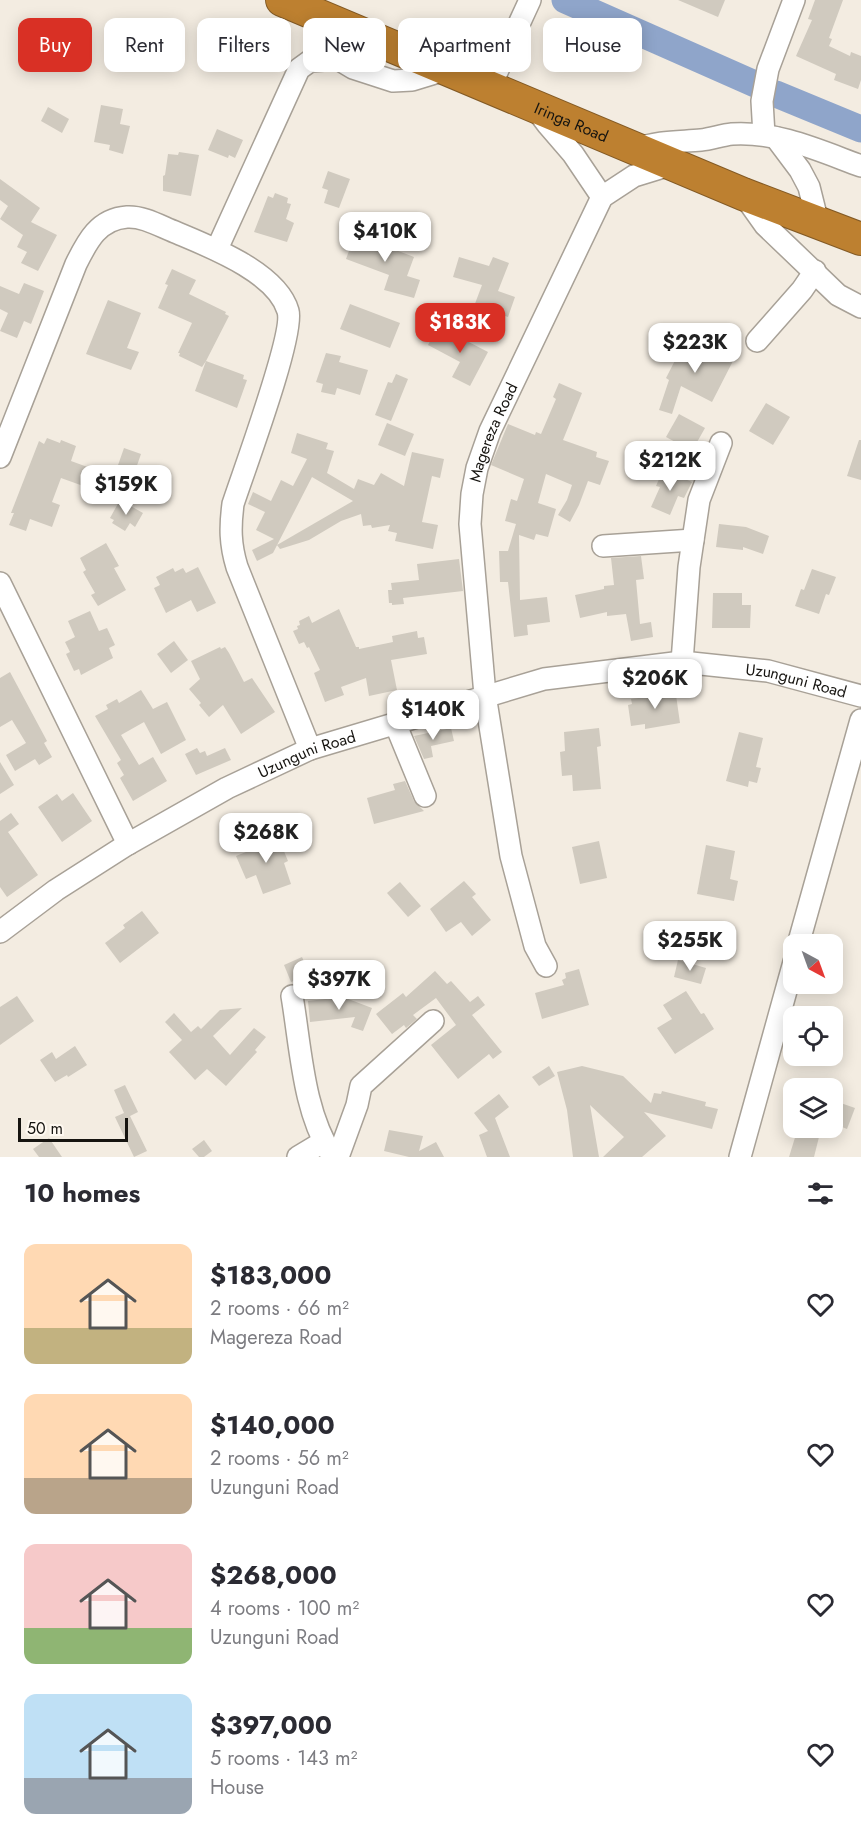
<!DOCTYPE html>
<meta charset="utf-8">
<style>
body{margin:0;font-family:Jost,sans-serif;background:#f7f7f7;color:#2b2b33;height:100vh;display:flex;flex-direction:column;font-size:22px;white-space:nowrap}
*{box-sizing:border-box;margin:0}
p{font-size:20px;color:#7c7c81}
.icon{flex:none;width:33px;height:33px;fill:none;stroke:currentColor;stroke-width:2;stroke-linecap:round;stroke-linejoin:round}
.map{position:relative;height:1157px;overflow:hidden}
.details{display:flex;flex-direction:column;background:#fff;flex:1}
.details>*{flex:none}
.guide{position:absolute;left:18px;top:18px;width:825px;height:54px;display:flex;gap:12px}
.needle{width:39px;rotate:139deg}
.fabs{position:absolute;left:783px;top:934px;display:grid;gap:12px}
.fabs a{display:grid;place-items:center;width:60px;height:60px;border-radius:12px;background:#fff;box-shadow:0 3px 15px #0003;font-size:30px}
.scale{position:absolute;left:18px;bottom:15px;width:110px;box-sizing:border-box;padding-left:6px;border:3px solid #161410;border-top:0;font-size:16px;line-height:21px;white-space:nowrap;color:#161410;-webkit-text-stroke:4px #fff9f1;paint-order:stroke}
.price{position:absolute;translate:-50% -51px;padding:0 14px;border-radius:12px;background:#fff;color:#222;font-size:20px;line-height:39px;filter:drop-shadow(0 2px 3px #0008)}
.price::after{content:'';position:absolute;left:50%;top:36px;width:18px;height:14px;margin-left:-9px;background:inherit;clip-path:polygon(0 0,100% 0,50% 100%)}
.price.selected{background:#d93025;color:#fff}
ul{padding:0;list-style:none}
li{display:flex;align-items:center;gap:18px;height:150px;padding:0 24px}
li span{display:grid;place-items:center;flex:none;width:168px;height:120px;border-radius:12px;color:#555}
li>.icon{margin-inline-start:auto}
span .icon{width:72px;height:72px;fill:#fffc;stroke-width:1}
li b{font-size:26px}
h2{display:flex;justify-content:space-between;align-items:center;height:72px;padding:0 24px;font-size:26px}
.tag{padding:0 21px;border-radius:12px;background:#fff;box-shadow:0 3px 15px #0003;font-size:21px;line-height:54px}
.tag.selected{background:#d93025;color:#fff}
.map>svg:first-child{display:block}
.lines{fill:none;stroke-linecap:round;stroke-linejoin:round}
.river{stroke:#8fa5ca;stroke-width:27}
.building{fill:#d0cabf}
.minor-casing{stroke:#a8a197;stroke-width:24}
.highway-casing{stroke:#835a25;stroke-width:34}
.minor{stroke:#fff;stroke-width:21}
.highway{stroke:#bd8030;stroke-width:32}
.labels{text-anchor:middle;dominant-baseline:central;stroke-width:5;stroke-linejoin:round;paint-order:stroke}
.street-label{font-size:16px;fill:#161410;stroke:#fff9f1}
</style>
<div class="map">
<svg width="861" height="1157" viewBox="0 0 861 1157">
<rect width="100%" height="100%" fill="#f3ece1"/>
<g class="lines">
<g class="river">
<path d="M 565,0 L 755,84"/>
<path d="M 776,94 L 861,129"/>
</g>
</g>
<g class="building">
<path d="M 678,0 L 725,0 L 718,17 Z"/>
<path d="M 815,0 L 843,0 L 829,38 L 832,39 L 829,46 L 850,56 L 851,52 L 861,56 L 861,80 L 858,89 L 834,80 L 836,74 L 796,56 L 812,20 L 808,19 Z"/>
<path d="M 101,105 L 123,109 L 120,124 L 130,126 L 123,154 L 109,150 L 110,145 L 94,142 Z"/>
<path d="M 48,107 L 69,119 L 62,133 L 41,121 Z"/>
<path d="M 217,129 L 243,140 L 235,158 L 229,155 L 228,158 L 208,150 Z"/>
<path d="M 179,152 L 199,155 L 191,196 L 163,191 L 163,176 L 165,175 L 168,154 L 178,155 Z"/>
<path d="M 328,171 L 350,179 L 339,208 L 324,203 L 328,190 L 322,188 Z"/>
<path d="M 0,179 L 40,208 L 31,222 L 57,235 L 38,271 L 21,263 L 27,252 L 17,247 L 23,235 L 0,219 L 8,206 L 0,200 Z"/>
<path d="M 275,193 L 288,198 L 287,203 L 291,204 L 286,219 L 294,223 L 287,242 L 254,232 L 268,196 L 273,198 Z"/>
<path d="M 378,230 L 392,233 L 388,247 L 414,257 L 407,276 L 420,280 L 414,298 L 384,290 L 389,275 L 346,259 L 355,235 L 375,242 Z"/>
<path d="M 459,257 L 489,266 L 493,257 L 509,263 L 498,291 L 515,297 L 508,317 L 491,311 L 489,314 L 473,309 L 482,285 L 453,277 Z"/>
<path d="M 172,269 L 196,280 L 189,294 L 226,312 L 225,314 L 229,316 L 206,361 L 244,375 L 243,379 L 247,380 L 237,408 L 195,391 L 206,361 L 202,367 L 179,356 L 180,353 L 178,353 L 192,323 L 158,308 L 168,285 L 165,284 Z"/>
<path d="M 24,283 L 44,291 L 31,324 L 24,321 L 17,338 L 0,331 L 8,313 L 0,309 L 0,286 L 19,294 Z"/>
<path d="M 108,300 L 141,313 L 127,348 L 139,352 L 131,370 L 86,354 Z"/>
<path d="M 350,304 L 400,323 L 390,348 L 340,329 Z"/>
<path d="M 438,326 L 488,352 L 470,386 L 452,377 L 460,362 L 428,345 Z"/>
<path d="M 686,339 L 718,355 L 720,352 L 734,359 L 712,402 L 681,386 L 672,414 L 659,410 L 669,380 L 666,378 Z"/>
<path d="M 326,353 L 341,356 L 339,362 L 368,370 L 360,395 L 337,388 L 335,395 L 321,392 L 323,384 L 316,382 Z"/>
<path d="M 396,374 L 408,379 L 391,421 L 375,415 L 388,382 L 392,383 Z"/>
<path d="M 559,383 L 582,393 L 563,440 L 597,452 L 596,457 L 609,461 L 600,485 L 588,481 L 579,505 L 570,522 L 558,515 L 567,500 L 572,485 L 546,474 L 538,503 L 556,509 L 548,537 L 536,534 L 534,540 L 519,535 L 520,600 L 547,597 L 550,622 L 527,625 L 528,635 L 514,637 L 508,582 L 500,582 L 499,551 L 508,551 L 516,524 L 505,521 L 511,499 L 517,501 L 524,479 L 491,465 L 508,424 L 535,435 L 536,432 L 541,434 L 556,399 L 553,397 Z"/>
<path d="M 766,403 L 790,417 L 773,445 L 749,431 Z"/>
<path d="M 679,414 L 705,428 L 692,451 L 666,437 Z"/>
<path d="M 387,423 L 414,434 L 405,456 L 378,445 Z"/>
<path d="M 297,433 L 328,443 L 326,449 L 334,451 L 327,473 L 354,489 L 358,479 L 374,485 L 381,473 L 404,486 L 412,452 L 444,459 L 440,478 L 432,476 L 422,522 L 438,525 L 433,549 L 395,541 L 397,533 L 388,531 L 390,525 L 372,528 L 371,525 L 363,526 L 361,514 L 341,521 L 309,540 L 280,549 L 277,545 L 353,501 L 312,477 L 273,553 L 257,561 L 252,550 L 274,539 L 256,530 L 265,512 L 248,504 L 253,492 L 271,501 L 281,480 L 293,486 L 307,459 L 291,453 Z"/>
<path d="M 47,438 L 60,443 L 61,440 L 76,446 L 71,461 L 93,469 L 86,487 L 61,478 L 52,502 L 60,505 L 52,527 L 30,519 L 26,531 L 9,525 L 14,513 L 11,513 L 39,441 L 44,444 Z"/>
<path d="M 859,440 L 861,440 L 861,480 L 847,476 Z"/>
<path d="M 124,448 L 141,454 L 134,474 L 117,468 Z"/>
<path d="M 663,470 L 692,482 L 684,498 L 678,496 L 670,515 L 651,507 L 660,487 L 656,486 Z"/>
<path d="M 120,500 L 143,513 L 135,527 L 130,523 L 125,531 L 112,523 L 114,520 L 110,518 Z"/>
<path d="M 719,524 L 746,527 L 769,536 L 763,554 L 743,547 L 743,550 L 716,547 Z"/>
<path d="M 106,543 L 119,566 L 114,568 L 126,590 L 98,606 L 91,595 L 95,593 L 83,572 L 86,570 L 80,558 Z"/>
<path d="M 641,556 L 644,579 L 636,580 L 640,624 L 651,622 L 653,637 L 631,641 L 626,614 L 607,616 L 607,612 L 580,618 L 575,595 L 604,589 L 604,586 L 614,585 L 611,558 Z"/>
<path d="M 459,559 L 463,591 L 403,598 L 404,604 L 392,605 L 392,603 L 389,603 L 388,590 L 392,590 L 391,583 L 419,580 L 417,564 Z"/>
<path d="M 198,567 L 216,603 L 197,612 L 191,600 L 166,613 L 154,588 L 160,585 L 156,577 L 173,568 L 175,572 L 183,568 L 186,573 Z"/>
<path d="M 812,569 L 836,577 L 829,595 L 826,594 L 819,614 L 795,606 L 801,589 L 804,590 Z"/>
<path d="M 713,593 L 742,593 L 742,605 L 751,605 L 750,628 L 712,628 Z"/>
<path d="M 339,609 L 356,647 L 359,647 L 359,649 L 393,642 L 392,636 L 417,631 L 418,638 L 424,637 L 427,654 L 391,660 L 397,690 L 369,696 L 366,678 L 341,687 L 344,695 L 325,702 L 314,673 L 320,670 L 309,647 L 307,648 L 304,642 L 299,644 L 293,631 L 298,629 L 297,626 L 300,625 L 299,621 L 309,616 L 312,623 Z"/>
<path d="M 90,611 L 99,631 L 107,628 L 115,645 L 109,648 L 113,658 L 81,675 L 79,669 L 74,671 L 66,654 L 70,652 L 65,642 L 75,637 L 68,621 Z"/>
<path d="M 174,641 L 188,660 L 171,673 L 157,654 Z"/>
<path d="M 220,647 L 221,649 L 225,647 L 229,653 L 244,682 L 252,678 L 275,712 L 241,734 L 223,705 L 209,717 L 199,705 L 201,703 L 189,689 L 200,679 L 191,661 Z"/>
<path d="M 10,672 L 47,741 L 44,743 L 52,757 L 39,765 L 35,759 L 15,771 L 6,755 L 26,743 L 12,720 L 0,727 L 0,678 Z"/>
<path d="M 675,688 L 680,723 L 645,729 L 645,724 L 631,726 L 628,705 L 632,704 L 631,699 L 646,697 L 646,693 Z"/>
<path d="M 141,690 L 153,709 L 167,702 L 186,740 L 161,754 L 144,722 L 121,735 L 139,765 L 153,757 L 167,781 L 133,801 L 120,778 L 124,775 L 117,763 L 121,760 L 95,716 L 108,709 L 106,705 L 117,699 L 119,703 Z"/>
<path d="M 451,728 L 454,741 L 431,746 L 433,757 L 424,759 L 414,736 Z"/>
<path d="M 599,728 L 601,746 L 597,747 L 601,789 L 573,791 L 572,775 L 562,776 L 560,752 L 565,751 L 564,732 Z"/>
<path d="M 739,732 L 763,738 L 756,767 L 761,768 L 757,783 L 749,781 L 748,787 L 726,781 Z"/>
<path d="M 197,748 L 200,753 L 205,751 L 207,756 L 225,748 L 231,760 L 196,775 L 185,754 Z"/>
<path d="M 0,762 L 14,785 L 0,794 Z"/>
<path d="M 405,781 L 414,801 L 424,811 L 374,824 L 367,798 L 395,790 L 393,784 Z"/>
<path d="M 73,793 L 92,821 L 62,842 L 38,807 L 57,794 L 62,801 Z"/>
<path d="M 11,813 L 19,824 L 8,832 L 38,875 L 7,897 L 0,887 L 0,821 Z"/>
<path d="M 276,832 L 288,861 L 284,863 L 291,884 L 263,894 L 256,875 L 246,879 L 236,856 L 256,848 L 253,841 Z"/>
<path d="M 599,841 L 607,878 L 580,884 L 572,847 Z"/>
<path d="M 706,845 L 735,851 L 730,879 L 738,881 L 734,901 L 697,894 Z"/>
<path d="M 464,881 L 476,894 L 472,897 L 491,920 L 472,936 L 461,922 L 446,932 L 430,909 Z"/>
<path d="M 400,882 L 421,906 L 408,917 L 387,893 Z"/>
<path d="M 142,911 L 159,933 L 120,963 L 105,943 L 125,928 L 123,925 Z"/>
<path d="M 302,957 L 310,975 L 291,982 L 284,965 Z"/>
<path d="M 678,960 L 706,968 L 701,984 L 674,977 Z"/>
<path d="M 579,969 L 589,1005 L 542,1019 L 535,993 L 564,985 L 562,980 L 566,978 L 565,973 Z"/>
<path d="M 435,971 L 447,984 L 451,981 L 470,1002 L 478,996 L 485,1005 L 472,1015 L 502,1052 L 493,1059 L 489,1054 L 458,1079 L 431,1045 L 456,1025 L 436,998 L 413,1015 L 417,1019 L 406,1028 L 404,1025 L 392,1034 L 376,1014 L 403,993 L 406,997 Z"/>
<path d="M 686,991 L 701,1014 L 704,1013 L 714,1029 L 675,1054 L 657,1028 L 672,1019 L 663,1005 Z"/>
<path d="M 17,996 L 34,1021 L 0,1045 L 0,1007 Z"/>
<path d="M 343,997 L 372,1008 L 363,1031 L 351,1027 L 355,1017 L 310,1022 L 308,1001 Z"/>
<path d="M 242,1008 L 213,1036 L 230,1055 L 254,1028 L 266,1037 L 255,1050 L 257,1052 L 226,1086 L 207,1069 L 195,1080 L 169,1052 L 182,1040 L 165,1022 L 174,1013 L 191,1032 L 198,1026 L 201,1029 L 220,1010 Z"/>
<path d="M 75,1046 L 87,1065 L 68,1077 L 67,1075 L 55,1082 L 40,1060 L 52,1052 L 56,1059 Z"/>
<path d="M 549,1066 L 555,1076 L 539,1086 L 532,1077 Z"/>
<path d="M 582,1066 L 623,1076 L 651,1103 L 654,1093 L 661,1094 L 662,1091 L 706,1102 L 705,1106 L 718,1109 L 712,1129 L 644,1112 L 666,1136 L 642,1157 L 603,1157 L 624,1137 L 590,1105 L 599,1157 L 573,1157 L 567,1110 L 557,1072 Z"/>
<path d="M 125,1085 L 138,1112 L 130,1116 L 147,1151 L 134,1157 L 115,1117 L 124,1113 L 114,1090 Z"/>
<path d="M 499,1094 L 509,1107 L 495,1118 L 510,1157 L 487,1157 L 479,1135 L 488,1131 L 474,1113 Z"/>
<path d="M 832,1100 L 855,1108 L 847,1129 L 832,1123 Z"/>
<path d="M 389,1130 L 423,1136 L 419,1151 L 436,1142 L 444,1157 L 409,1157 L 384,1151 Z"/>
<path d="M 797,1131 L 819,1137 L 814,1157 L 789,1157 Z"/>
<path d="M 49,1138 L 62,1157 L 39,1157 L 33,1149 Z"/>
<path d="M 204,1140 L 212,1151 L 204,1157 L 199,1157 L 192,1149 Z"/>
</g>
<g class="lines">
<defs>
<g id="minor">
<path d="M 490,87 L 530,0"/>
<path d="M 536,109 L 548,125 L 573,154 L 602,197"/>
<path d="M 764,135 L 762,101 L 768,69 L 794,0"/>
<path d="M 776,138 L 800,170 L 809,187 L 818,223"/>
<path d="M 637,149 C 658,141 679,142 701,140 C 711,139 722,135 732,134 C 777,131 820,151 861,166"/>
<path d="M 743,194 L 765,225 L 838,295 L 861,307"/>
<path d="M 217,249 L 299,69 L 310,61 L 338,59 L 353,68 L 393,81 L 412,80 L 448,69"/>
<path d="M 757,341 L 802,290 L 815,271"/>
<path d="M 0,457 L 76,264 C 87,242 98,219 127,217 C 143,216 160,226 175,232 C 208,246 277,272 288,311 C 295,334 243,473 233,504 C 230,527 230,544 237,567 L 310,749"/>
<path d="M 603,546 L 693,540"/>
<path d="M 0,583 L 128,844"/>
<path d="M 682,662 L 689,567 L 699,500 L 721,443"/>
<path d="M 395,723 L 425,796"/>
<path id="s1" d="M 0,932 L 56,890 L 128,844 L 227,788 L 310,749 L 544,679 L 682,662 L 768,671 L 861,696"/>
<path d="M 798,945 L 861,720"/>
<path id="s2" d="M 546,966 L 535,946 L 511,856 L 485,695 L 470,524 L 472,494 L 477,468 L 490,431 L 602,197 L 634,176 L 673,164"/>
<path d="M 292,996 C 301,1049 303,1112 333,1157"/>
<path d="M 298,1157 L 323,1142"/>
<path d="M 338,1157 L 357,1105 L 361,1086 L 433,1021"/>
<path d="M 740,1157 L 794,962"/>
</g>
<g id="highway">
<path id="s3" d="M 282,0 L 743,194 L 861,239"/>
</g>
</defs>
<use href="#minor" class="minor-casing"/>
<use href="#highway" class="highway-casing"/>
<use href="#minor" class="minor"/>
<use href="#highway" class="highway"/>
</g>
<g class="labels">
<g class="street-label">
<text stroke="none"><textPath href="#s3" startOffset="314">Iringa Road</textPath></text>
<text stroke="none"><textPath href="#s2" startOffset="546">Magereza Road</textPath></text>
<text stroke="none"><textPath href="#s1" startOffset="860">Uzunguni Road</textPath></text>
<text stroke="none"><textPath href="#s1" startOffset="356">Uzunguni Road</textPath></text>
</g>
</g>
</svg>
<div class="fabs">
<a><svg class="needle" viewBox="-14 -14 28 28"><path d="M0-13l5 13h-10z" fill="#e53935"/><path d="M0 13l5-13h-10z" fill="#7c7c81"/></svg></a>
<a><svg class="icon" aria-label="locate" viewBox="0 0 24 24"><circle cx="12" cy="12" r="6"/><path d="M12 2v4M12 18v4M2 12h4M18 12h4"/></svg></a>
<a><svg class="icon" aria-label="layers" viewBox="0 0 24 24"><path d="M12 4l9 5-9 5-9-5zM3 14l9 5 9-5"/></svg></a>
</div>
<div class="scale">50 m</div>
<b class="price" style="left:385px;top:263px">$410K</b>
<b class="price selected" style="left:460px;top:354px">$183K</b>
<b class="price" style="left:695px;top:374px">$223K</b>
<b class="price" style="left:670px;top:492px">$212K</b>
<b class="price" style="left:126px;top:516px">$159K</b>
<b class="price" style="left:655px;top:710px">$206K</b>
<b class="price" style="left:433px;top:741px">$140K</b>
<b class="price" style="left:266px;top:864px">$268K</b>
<b class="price" style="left:690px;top:972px">$255K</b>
<b class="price" style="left:339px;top:1011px">$397K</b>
<div class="guide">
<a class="tag selected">Buy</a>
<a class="tag">Rent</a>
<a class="tag">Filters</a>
<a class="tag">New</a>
<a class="tag">Apartment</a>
<a class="tag">House</a>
</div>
</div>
<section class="details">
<h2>10 homes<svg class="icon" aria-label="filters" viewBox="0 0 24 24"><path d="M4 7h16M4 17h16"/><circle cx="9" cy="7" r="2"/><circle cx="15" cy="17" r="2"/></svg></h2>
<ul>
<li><span style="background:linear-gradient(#ffd9b3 70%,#c2b280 0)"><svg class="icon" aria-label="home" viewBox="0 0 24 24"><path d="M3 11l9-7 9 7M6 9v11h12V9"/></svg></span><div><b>$183,000</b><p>2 rooms · 66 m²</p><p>Magereza Road</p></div><svg class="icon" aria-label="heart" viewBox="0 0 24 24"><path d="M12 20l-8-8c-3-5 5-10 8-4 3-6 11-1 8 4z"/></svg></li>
<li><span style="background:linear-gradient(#ffd9b3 70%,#b9a48a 0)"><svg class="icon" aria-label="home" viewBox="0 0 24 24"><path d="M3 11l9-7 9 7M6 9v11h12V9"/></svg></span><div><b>$140,000</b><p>2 rooms · 56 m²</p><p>Uzunguni Road</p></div><svg class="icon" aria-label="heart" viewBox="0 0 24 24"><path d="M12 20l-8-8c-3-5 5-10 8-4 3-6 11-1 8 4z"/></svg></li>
<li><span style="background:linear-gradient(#f6c9c9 70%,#8fb573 0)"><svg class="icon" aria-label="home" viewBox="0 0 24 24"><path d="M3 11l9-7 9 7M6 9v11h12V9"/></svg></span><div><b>$268,000</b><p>4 rooms · 100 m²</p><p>Uzunguni Road</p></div><svg class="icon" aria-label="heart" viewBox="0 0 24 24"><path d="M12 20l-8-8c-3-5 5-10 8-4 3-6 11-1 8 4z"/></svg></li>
<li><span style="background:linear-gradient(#bfe0f5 70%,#9aa5b1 0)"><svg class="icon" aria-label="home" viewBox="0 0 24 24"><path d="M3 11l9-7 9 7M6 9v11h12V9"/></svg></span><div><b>$397,000</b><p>5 rooms · 143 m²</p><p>House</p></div><svg class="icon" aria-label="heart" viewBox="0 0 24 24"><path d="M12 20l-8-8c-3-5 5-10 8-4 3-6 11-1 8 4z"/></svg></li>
</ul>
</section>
